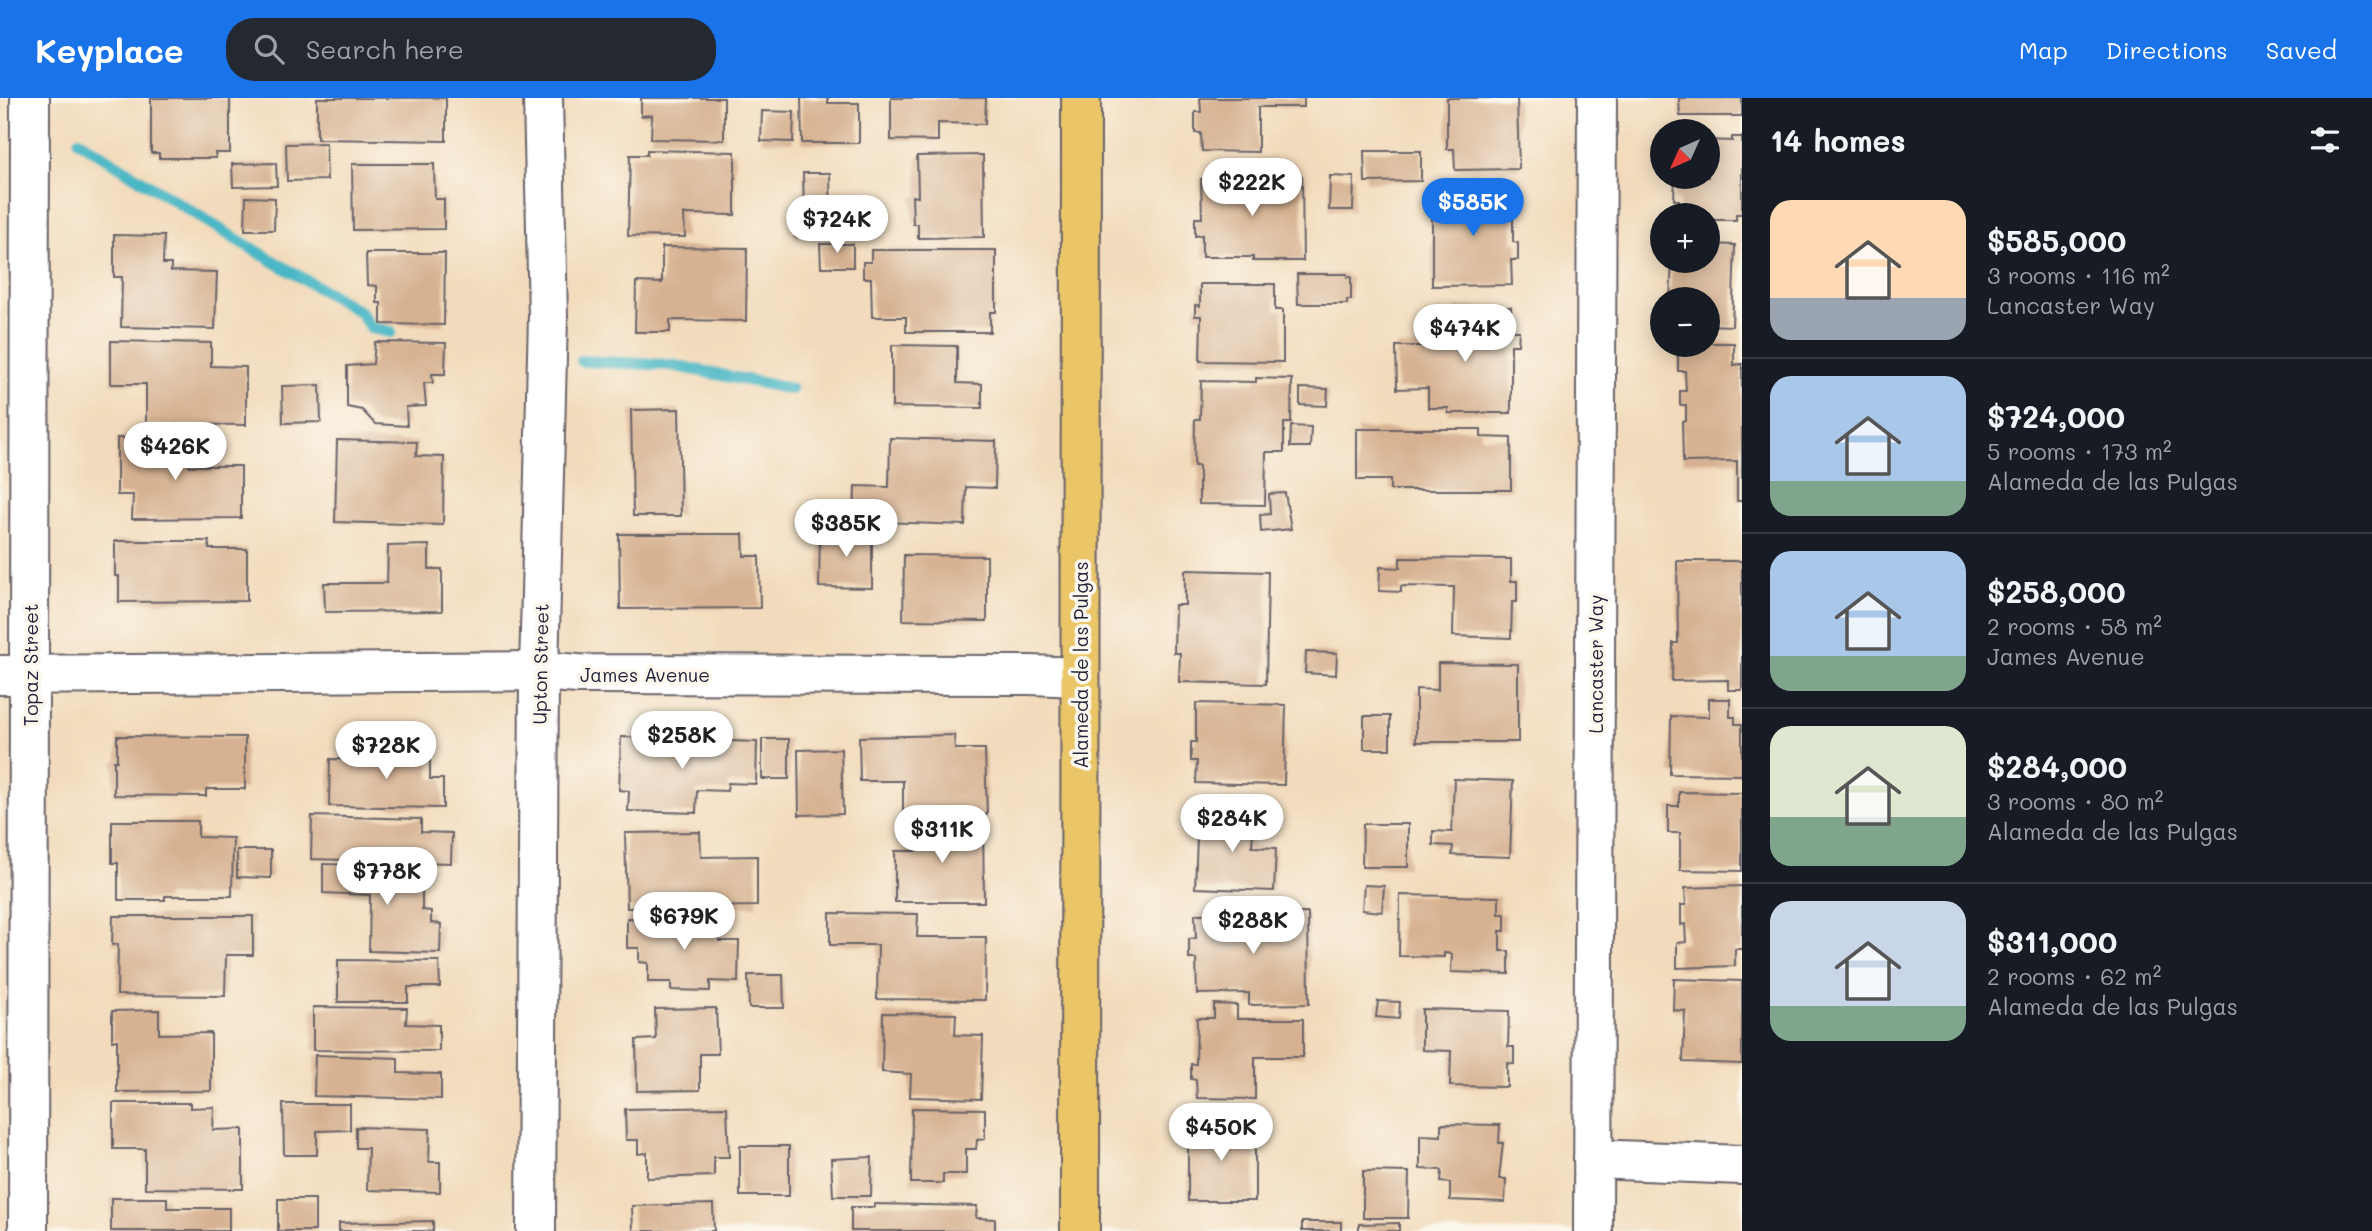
<!DOCTYPE html>
<meta charset="utf-8">
<style>
body{margin:0;font-family:Mali,sans-serif;background:#242831;color:#f1f3f6;height:100vh;display:flex;flex-direction:column;font-size:26px;white-space:nowrap}
*{box-sizing:border-box;margin:0}
p{font-size:23px;color:#9ea1a6}
.icon{flex:none;width:38px;height:38px;fill:none;stroke:currentColor;stroke-width:2;stroke-linecap:round;stroke-linejoin:round}
.map{position:relative;flex:1;overflow:hidden}
.side{display:flex;flex-direction:column;background:#171b24;width:630px}
.side>*{flex:none}
.needle{width:46px;rotate:225deg}
.tools{position:absolute;left:1650px;top:21px;display:grid;gap:14px}
.tools a{display:grid;place-items:center;width:70px;height:70px;border-radius:50%;background:#171b24;box-shadow:0 4px 18px #0003;font-size:35px}
.price{position:absolute;translate:-50% -60px;padding:0 16px;border-radius:24px;background:#fff;color:#222;font-size:23px;line-height:46px;filter:drop-shadow(0 2px 4px #0008)}
.price::after{content:'';position:absolute;left:50%;top:42px;width:21px;height:16px;margin-left:-10px;background:inherit;clip-path:polygon(0 0,100% 0,50% 100%)}
.price.selected{background:#1a73e8;color:#fff}
ul{padding:0;list-style:none}
li{display:flex;align-items:center;gap:21px;height:175px;padding:0 28px}
li+li{border-top:2px solid #363941}
li span{display:grid;place-items:center;flex:none;width:196px;height:140px;border-radius:21px;color:#555}
li>.icon{margin-inline-start:auto}
span .icon{width:84px;height:84px;fill:#fffc;stroke-width:1}
li b{font-size:30px}
h2{display:flex;justify-content:space-between;align-items:center;height:84px;padding:0 28px;font-size:30px}
header{display:flex;align-items:center;gap:42px;box-sizing:border-box;height:98px;padding:0 35px;background:#1a73e8;color:#fff}
header strong{font-size:33px}
nav{display:flex;gap:38px;margin-inline-start:auto;font-size:24px}
.search{width:490px;height:63px;background:#242831;display:flex;align-items:center;gap:18px;box-sizing:border-box;padding:0 24px;border-radius:28px;color:#9ea1a6;font-size:26px}
main{display:flex;flex:1;min-height:0}
.map>svg:first-child{display:block}
.lines{fill:none;stroke-linecap:round;stroke-linejoin:round}
.stream{stroke:#4ab7c5;stroke-width:12}
.building{fill:#d7b292}
.minor-casing{stroke:#6b6368;stroke-width:42}
.major-casing{stroke:#6b6368;stroke-width:42}
.minor{stroke:#fff;stroke-width:38}
.major{stroke:#eac669;stroke-width:38}
.labels{text-anchor:middle;dominant-baseline:central;stroke-width:7;stroke-linejoin:round;paint-order:stroke}
.street-label{font-size:19px;fill:#22223b;stroke:#fbf7ec}
</style>
<header>
<strong>Keyplace</strong>
<div class="search"><svg class="icon" aria-label="search" viewBox="0 0 24 24"><circle cx="10" cy="10" r="6"/><path d="M15 15l6 6"/></svg>Search here</div>
<nav><a>Map</a><a>Directions</a><a>Saved</a></nav>
</header>
<main>
<div class="map">
<svg width="1742" height="1133" viewBox="0 0 1742 1133">
<rect width="100%" height="100%" fill="#fbf7ec"/>
<filter id="ink" filterUnits="userSpaceOnUse"><feTurbulence type="fractalNoise" baseFrequency=".0143" numOctaves="2"/><feDisplacementMap in="SourceGraphic" scale="14" xChannelSelector="R" yChannelSelector="G"/><feConvolveMatrix kernelMatrix="1 2 1 2 8 2 1 2 1" color-interpolation-filters="sRGB"/></filter>
<filter id="wash" filterUnits="userSpaceOnUse"><feTurbulence type="fractalNoise" baseFrequency=".00686" numOctaves="4" result="noise"/><feDisplacementMap in="SourceGraphic" scale="28" xChannelSelector="R" yChannelSelector="G"/><feGaussianBlur stdDeviation="1.57" result="paint"/><feColorMatrix in="noise" values="0 0 0 0 0 0 0 0 0 0 0 0 0 0 0 0 0 1.4 0 .05"/><feComposite in="paint" operator="in"/></filter>
<g filter="url(#wash)">
<rect width="100%" height="100%" fill="#f2dbbc"/>
<g class="lines">
<g class="stream">
<path d="M 79,43 L 234,140 L 360,214 L 371,230 L 391,234"/>
<path d="M 582,263 L 671,267 L 791,291"/>
</g>
</g>
<g id="blocks">
<g class="building">
<path d="M 151,0 L 230,0 L 230,55 L 215,55 L 216,60 L 159,60 L 159,55 L 151,55 Z"/>
<path d="M 317,0 L 446,0 L 446,43 L 317,41 Z"/>
<path d="M 641,0 L 724,0 L 724,42 L 651,41 L 652,17 L 641,18 Z"/>
<path d="M 801,0 L 828,0 L 828,5 L 859,5 L 859,45 L 802,45 Z"/>
<path d="M 891,0 L 986,0 L 985,26 L 938,25 L 938,43 L 891,42 Z"/>
<path d="M 1200,0 L 1304,0 L 1304,9 L 1258,9 L 1258,54 L 1202,53 L 1201,35 L 1195,35 L 1195,14 L 1201,14 Z"/>
<path d="M 1447,0 L 1517,0 L 1519,71 L 1455,72 L 1454,51 L 1447,51 Z"/>
<path d="M 1679,0 L 1742,0 L 1742,18 L 1680,18 Z"/>
<path d="M 762,13 L 794,14 L 793,44 L 761,43 Z"/>
<path d="M 1732,39 L 1742,39 L 1742,116 L 1736,116 L 1736,122 L 1708,122 L 1708,117 L 1679,117 L 1679,102 L 1674,102 L 1675,79 L 1708,79 L 1708,42 L 1732,43 Z"/>
<path d="M 326,45 L 327,82 L 287,83 L 286,46 Z"/>
<path d="M 647,52 L 735,54 L 735,117 L 684,116 L 685,139 L 628,138 L 630,57 L 647,57 Z"/>
<path d="M 1364,53 L 1421,53 L 1421,83 L 1365,84 Z"/>
<path d="M 983,57 L 984,139 L 918,140 L 918,126 L 913,126 L 912,98 L 918,99 L 917,58 Z"/>
<path d="M 276,65 L 277,88 L 233,89 L 232,66 Z"/>
<path d="M 352,66 L 434,66 L 435,101 L 444,101 L 444,131 L 353,132 Z"/>
<path d="M 803,75 L 830,75 L 831,139 L 795,139 L 795,116 L 804,115 Z"/>
<path d="M 1254,78 L 1302,78 L 1303,163 L 1253,163 L 1253,159 L 1202,159 L 1202,137 L 1195,138 L 1195,120 L 1202,120 L 1201,81 L 1253,80 Z"/>
<path d="M 1330,78 L 1354,79 L 1353,112 L 1329,112 Z"/>
<path d="M 1432,92 L 1513,92 L 1513,144 L 1518,145 L 1518,162 L 1511,162 L 1512,187 L 1432,188 Z"/>
<path d="M 246,99 L 275,100 L 274,132 L 245,132 Z"/>
<path d="M 114,137 L 164,138 L 163,166 L 171,166 L 171,173 L 217,174 L 215,231 L 121,229 L 122,179 L 114,179 Z"/>
<path d="M 820,146 L 853,146 L 853,169 L 821,169 Z"/>
<path d="M 1708,146 L 1735,147 L 1732,228 L 1708,227 L 1708,201 L 1670,201 L 1672,163 L 1708,163 Z"/>
<path d="M 662,149 L 747,150 L 746,223 L 670,222 L 670,234 L 635,234 L 636,184 L 662,185 Z"/>
<path d="M 871,152 L 996,152 L 996,214 L 990,214 L 990,234 L 906,234 L 906,219 L 872,219 L 871,180 L 863,180 L 863,164 L 871,164 Z"/>
<path d="M 366,155 L 445,155 L 444,227 L 381,226 L 381,205 L 377,205 L 377,188 L 367,187 Z"/>
<path d="M 1297,176 L 1347,176 L 1347,179 L 1351,179 L 1351,202 L 1347,202 L 1347,206 L 1298,206 Z"/>
<path d="M 1200,186 L 1275,186 L 1275,212 L 1283,212 L 1283,264 L 1200,263 L 1201,218 L 1195,218 L 1195,207 L 1200,208 Z"/>
<path d="M 1455,209 L 1511,209 L 1512,233 L 1519,233 L 1518,247 L 1511,247 L 1511,315 L 1448,315 L 1448,310 L 1428,310 L 1428,290 L 1397,291 L 1396,248 L 1455,248 Z"/>
<path d="M 111,243 L 211,245 L 211,268 L 246,269 L 246,327 L 146,326 L 146,286 L 111,286 Z"/>
<path d="M 375,244 L 446,245 L 445,276 L 432,276 L 433,285 L 424,285 L 426,308 L 406,309 L 407,328 L 375,326 L 362,312 L 347,309 L 347,268 L 373,266 Z"/>
<path d="M 1708,245 L 1734,245 L 1734,267 L 1742,266 L 1742,403 L 1737,403 L 1737,363 L 1683,364 L 1682,323 L 1686,323 L 1686,307 L 1680,307 L 1680,293 L 1686,293 L 1685,273 L 1678,273 L 1678,247 Z"/>
<path d="M 892,247 L 957,248 L 957,285 L 982,286 L 982,310 L 892,309 Z"/>
<path d="M 1256,280 L 1292,281 L 1291,325 L 1284,325 L 1284,354 L 1266,354 L 1265,407 L 1199,406 L 1199,368 L 1194,368 L 1195,321 L 1200,321 L 1201,283 L 1256,284 Z"/>
<path d="M 320,287 L 321,324 L 283,325 L 282,288 Z"/>
<path d="M 1300,290 L 1328,291 L 1327,308 L 1300,307 Z"/>
<path d="M 679,311 L 681,418 L 633,418 L 631,312 Z"/>
<path d="M 1291,328 L 1311,329 L 1310,349 L 1290,349 Z"/>
<path d="M 1357,331 L 1481,331 L 1481,339 L 1511,340 L 1511,392 L 1390,392 L 1390,382 L 1357,382 Z"/>
<path d="M 117,340 L 188,340 L 189,368 L 241,368 L 241,420 L 132,421 L 133,397 L 117,397 Z"/>
<path d="M 890,340 L 996,343 L 995,390 L 966,389 L 965,427 L 854,423 L 855,388 L 889,389 Z"/>
<path d="M 337,342 L 417,344 L 416,358 L 444,359 L 443,427 L 335,424 Z"/>
<path d="M 1285,395 L 1291,431 L 1261,434 L 1260,417 L 1270,416 L 1269,396 Z"/>
<path d="M 820,432 L 872,432 L 872,490 L 819,489 Z"/>
<path d="M 619,436 L 743,436 L 744,458 L 759,458 L 760,510 L 620,511 Z"/>
<path d="M 115,443 L 209,443 L 209,451 L 247,451 L 247,503 L 119,504 L 119,478 L 115,478 Z"/>
<path d="M 429,447 L 429,471 L 442,471 L 442,513 L 325,514 L 324,485 L 387,485 L 388,448 Z"/>
<path d="M 904,457 L 987,458 L 987,523 L 903,522 Z"/>
<path d="M 1400,460 L 1511,461 L 1511,483 L 1517,483 L 1517,504 L 1512,504 L 1511,540 L 1453,538 L 1454,489 L 1401,488 L 1401,494 L 1379,493 L 1380,469 L 1400,470 Z"/>
<path d="M 1677,463 L 1742,463 L 1742,592 L 1728,592 L 1728,582 L 1672,583 L 1673,545 L 1678,545 Z"/>
<path d="M 1185,472 L 1268,474 L 1266,586 L 1179,584 L 1180,555 L 1174,555 L 1175,507 L 1185,507 Z"/>
<path d="M 1306,554 L 1337,555 L 1336,577 L 1305,575 Z"/>
<path d="M 1438,565 L 1518,566 L 1518,644 L 1416,644 L 1416,591 L 1438,592 Z"/>
<path d="M 1709,601 L 1730,601 L 1730,619 L 1735,619 L 1735,626 L 1742,626 L 1742,677 L 1670,676 L 1671,618 L 1709,619 Z"/>
<path d="M 1196,605 L 1286,607 L 1284,687 L 1196,685 L 1197,663 L 1191,663 L 1191,644 L 1196,644 Z"/>
<rect x="1364" y="618" width="26" height="33"/>
<path d="M 954,637 L 955,651 L 985,651 L 987,717 L 903,718 L 903,683 L 860,683 L 859,639 Z"/>
<path d="M 117,638 L 245,639 L 245,691 L 206,691 L 206,698 L 114,697 L 114,663 L 117,663 Z"/>
<path d="M 621,639 L 757,644 L 756,686 L 728,685 L 727,693 L 697,692 L 696,715 L 628,713 L 629,693 L 619,692 Z"/>
<rect x="762" y="641" width="27" height="40"/>
<path d="M 392,647 L 423,647 L 423,662 L 430,663 L 430,681 L 443,681 L 443,710 L 329,708 L 330,661 L 392,662 Z"/>
<path d="M 841,651 L 843,716 L 799,717 L 798,652 Z"/>
<path d="M 1454,681 L 1513,683 L 1510,759 L 1452,757 L 1453,748 L 1433,747 L 1433,733 L 1452,734 Z"/>
<path d="M 1679,694 L 1742,695 L 1742,773 L 1680,772 L 1680,735 L 1668,735 L 1668,708 L 1679,708 Z"/>
<path d="M 1198,713 L 1254,716 L 1252,749 L 1276,750 L 1274,793 L 1195,790 Z"/>
<path d="M 312,718 L 421,721 L 421,734 L 452,735 L 451,765 L 311,761 Z"/>
<path d="M 112,723 L 198,723 L 198,739 L 233,740 L 232,798 L 165,798 L 165,802 L 118,802 L 118,765 L 112,765 Z"/>
<path d="M 983,725 L 984,804 L 895,804 L 895,753 L 916,753 L 916,726 Z"/>
<path d="M 1363,726 L 1408,726 L 1408,769 L 1362,769 Z"/>
<path d="M 700,734 L 701,759 L 757,758 L 757,808 L 627,810 L 625,735 Z"/>
<path d="M 237,752 L 271,752 L 271,780 L 237,779 Z"/>
<path d="M 323,766 L 404,768 L 403,788 L 422,789 L 422,812 L 431,813 L 431,825 L 441,826 L 440,855 L 369,853 L 370,797 L 323,795 Z"/>
<path d="M 1364,787 L 1384,788 L 1382,814 L 1362,812 Z"/>
<path d="M 1742,788 L 1742,851 L 1735,851 L 1735,868 L 1677,870 L 1677,845 L 1686,844 L 1685,826 L 1681,827 L 1681,807 L 1686,807 L 1685,790 Z"/>
<path d="M 1400,797 L 1499,799 L 1499,816 L 1505,816 L 1505,833 L 1500,833 L 1500,853 L 1509,853 L 1509,876 L 1451,874 L 1452,856 L 1444,855 L 1444,859 L 1399,858 Z"/>
<path d="M 830,815 L 918,816 L 917,839 L 986,839 L 985,902 L 877,901 L 878,847 L 830,847 Z"/>
<path d="M 1308,815 L 1309,906 L 1249,907 L 1249,895 L 1197,896 L 1196,861 L 1189,861 L 1189,841 L 1196,840 L 1195,816 Z"/>
<path d="M 113,818 L 253,818 L 253,857 L 226,857 L 225,898 L 117,897 L 118,846 L 112,847 Z"/>
<path d="M 627,820 L 719,822 L 719,843 L 739,843 L 738,884 L 710,883 L 710,893 L 671,892 L 671,884 L 648,884 L 648,865 L 639,864 L 639,850 L 627,850 Z"/>
<path d="M 338,862 L 439,863 L 440,889 L 408,889 L 408,904 L 338,904 Z"/>
<path d="M 748,877 L 783,877 L 784,910 L 749,910 Z"/>
<path d="M 1674,881 L 1742,883 L 1742,966 L 1683,964 L 1685,913 L 1673,912 Z"/>
<path d="M 1378,903 L 1400,904 L 1399,921 L 1376,919 Z"/>
<path d="M 1214,906 L 1237,907 L 1237,921 L 1303,921 L 1303,959 L 1255,959 L 1255,1001 L 1197,1000 L 1196,982 L 1191,981 L 1191,966 L 1196,966 L 1197,920 L 1214,920 Z"/>
<path d="M 313,909 L 407,910 L 406,926 L 439,927 L 439,953 L 313,952 Z"/>
<path d="M 716,910 L 718,956 L 700,956 L 700,992 L 637,993 L 636,942 L 656,941 L 655,911 Z"/>
<path d="M 1422,911 L 1509,913 L 1508,949 L 1514,949 L 1514,966 L 1507,965 L 1507,989 L 1450,988 L 1451,953 L 1422,952 Z"/>
<path d="M 159,912 L 159,936 L 211,935 L 211,993 L 117,994 L 117,942 L 112,943 L 112,913 Z"/>
<path d="M 883,915 L 956,916 L 955,937 L 983,938 L 981,1001 L 910,999 L 911,976 L 882,974 Z"/>
<path d="M 315,957 L 398,960 L 398,975 L 441,976 L 441,1001 L 314,998 Z"/>
<path d="M 113,1005 L 190,1005 L 190,1010 L 214,1009 L 213,1032 L 243,1031 L 243,1091 L 145,1090 L 145,1051 L 113,1051 Z"/>
<path d="M 283,1006 L 350,1006 L 350,1032 L 317,1033 L 317,1057 L 284,1057 Z"/>
<path d="M 727,1009 L 729,1059 L 714,1059 L 714,1078 L 647,1080 L 647,1055 L 638,1056 L 638,1042 L 626,1042 L 625,1011 Z"/>
<path d="M 912,1010 L 985,1011 L 985,1041 L 977,1042 L 976,1051 L 966,1051 L 966,1076 L 943,1076 L 943,1085 L 911,1085 Z"/>
<path d="M 1441,1026 L 1500,1027 L 1499,1045 L 1503,1045 L 1499,1081 L 1506,1081 L 1505,1104 L 1450,1102 L 1450,1085 L 1441,1084 L 1442,1072 L 1420,1071 L 1420,1037 L 1441,1038 Z"/>
<path d="M 1188,1027 L 1255,1028 L 1255,1103 L 1188,1103 Z"/>
<path d="M 356,1029 L 430,1031 L 429,1064 L 440,1064 L 440,1094 L 367,1092 L 368,1050 L 356,1050 Z"/>
<rect x="740" y="1048" width="49" height="50"/>
<path d="M 872,1059 L 871,1098 L 833,1098 L 831,1061 Z"/>
<path d="M 1363,1073 L 1409,1074 L 1408,1120 L 1363,1120 Z"/>
<path d="M 111,1100 L 167,1100 L 167,1110 L 229,1110 L 229,1133 L 111,1133 Z"/>
<rect x="278" y="1101" width="37" height="32"/>
<path d="M 713,1106 L 714,1133 L 633,1133 L 632,1108 Z"/>
<path d="M 874,1106 L 977,1108 L 976,1120 L 995,1121 L 995,1133 L 851,1133 L 851,1109 L 874,1109 Z"/>
<path d="M 433,1123 L 433,1133 L 339,1133 L 339,1125 Z"/>
<rect x="1302" y="1124" width="39" height="9"/>
<path d="M 1399,1125 L 1399,1133 L 1359,1133 L 1359,1126 Z"/>
</g>
</g>
</g>
<g filter="url(#ink)">
<use href="#blocks" fill-opacity="0" stroke="#6b6368" stroke-width="2"/>
<g class="lines">
<defs>
<g id="minor">
<path d="M 0,577 L 539,573 L 578,576 L 1030,577 L 1080,579"/>
<path d="M 1593,1061 L 1742,1067"/>
<path d="M 28,1133 L 30,0"/>
<path d="M 536,1133 L 539,573 L 548,219 L 543,0"/>
<path d="M 1593,1133 L 1597,0"/>
</g>
<path id="major" d="M 1080,1133 L 1081,0"/>
</defs>
<use href="#minor" class="minor-casing"/>
<use href="#major" class="major-casing"/>
<use href="#minor" class="minor"/>
<use href="#major" class="major"/>
</g>
</g>
<g class="labels">
<g class="street-label">
<text transform="translate(540 566) rotate(-89)">Upton Street</text>
<text transform="translate(1595 566) rotate(-90)">Lancaster Way</text>
<text transform="translate(30 567) rotate(-90)">Topaz Street</text>
<text transform="translate(1080 567) rotate(-90)">Alameda de las Pulgas</text>
<text x="645" y="576">James Avenue</text>
</g>
</g>
</svg>
<div class="tools">
<a><svg class="needle" viewBox="-14 -14 28 28"><path d="M0-13l5 13h-10z" fill="#e53935"/><path d="M0 13l5-13h-10z" fill="#9ea1a6"/></svg></a>
<a>+</a>
<a>−</a>
</div>
<b class="price" style="left:1252px;top:120px">$222K</b>
<b class="price selected" style="left:1473px;top:140px">$585K</b>
<b class="price" style="left:837px;top:157px">$724K</b>
<b class="price" style="left:1465px;top:266px">$474K</b>
<b class="price" style="left:175px;top:384px">$426K</b>
<b class="price" style="left:846px;top:461px">$385K</b>
<b class="price" style="left:682px;top:673px">$258K</b>
<b class="price" style="left:386px;top:683px">$728K</b>
<b class="price" style="left:1232px;top:756px">$284K</b>
<b class="price" style="left:942px;top:767px">$311K</b>
<b class="price" style="left:387px;top:809px">$778K</b>
<b class="price" style="left:684px;top:854px">$679K</b>
<b class="price" style="left:1253px;top:858px">$288K</b>
<b class="price" style="left:1221px;top:1065px">$450K</b>
</div>
<section class="side">
<h2>14 homes<svg class="icon" aria-label="filters" viewBox="0 0 24 24"><path d="M4 7h16M4 17h16"/><circle cx="9" cy="7" r="2"/><circle cx="15" cy="17" r="2"/></svg></h2>
<ul>
<li><span style="background:linear-gradient(#ffd9b3 70%,#9aa5b1 0)"><svg class="icon" aria-label="home" viewBox="0 0 24 24"><path d="M3 11l9-7 9 7M6 9v11h12V9"/></svg></span><div><b>$585,000</b><p>3 rooms · 116 m²</p><p>Lancaster Way</p></div></li>
<li><span style="background:linear-gradient(#a9c7e8 75%,#7fa58c 0)"><svg class="icon" aria-label="home" viewBox="0 0 24 24"><path d="M3 11l9-7 9 7M6 9v11h12V9"/></svg></span><div><b>$724,000</b><p>5 rooms · 173 m²</p><p>Alameda de las Pulgas</p></div></li>
<li><span style="background:linear-gradient(#a9c7e8 75%,#7fa58c 0)"><svg class="icon" aria-label="home" viewBox="0 0 24 24"><path d="M3 11l9-7 9 7M6 9v11h12V9"/></svg></span><div><b>$258,000</b><p>2 rooms · 58 m²</p><p>James Avenue</p></div></li>
<li><span style="background:linear-gradient(#dfe7d0 65%,#7fa58c 0)"><svg class="icon" aria-label="home" viewBox="0 0 24 24"><path d="M3 11l9-7 9 7M6 9v11h12V9"/></svg></span><div><b>$284,000</b><p>3 rooms · 80 m²</p><p>Alameda de las Pulgas</p></div></li>
<li><span style="background:linear-gradient(#c9d6e8 75%,#7fa58c 0)"><svg class="icon" aria-label="home" viewBox="0 0 24 24"><path d="M3 11l9-7 9 7M6 9v11h12V9"/></svg></span><div><b>$311,000</b><p>2 rooms · 62 m²</p><p>Alameda de las Pulgas</p></div></li>
</ul>
</section>
</main>
